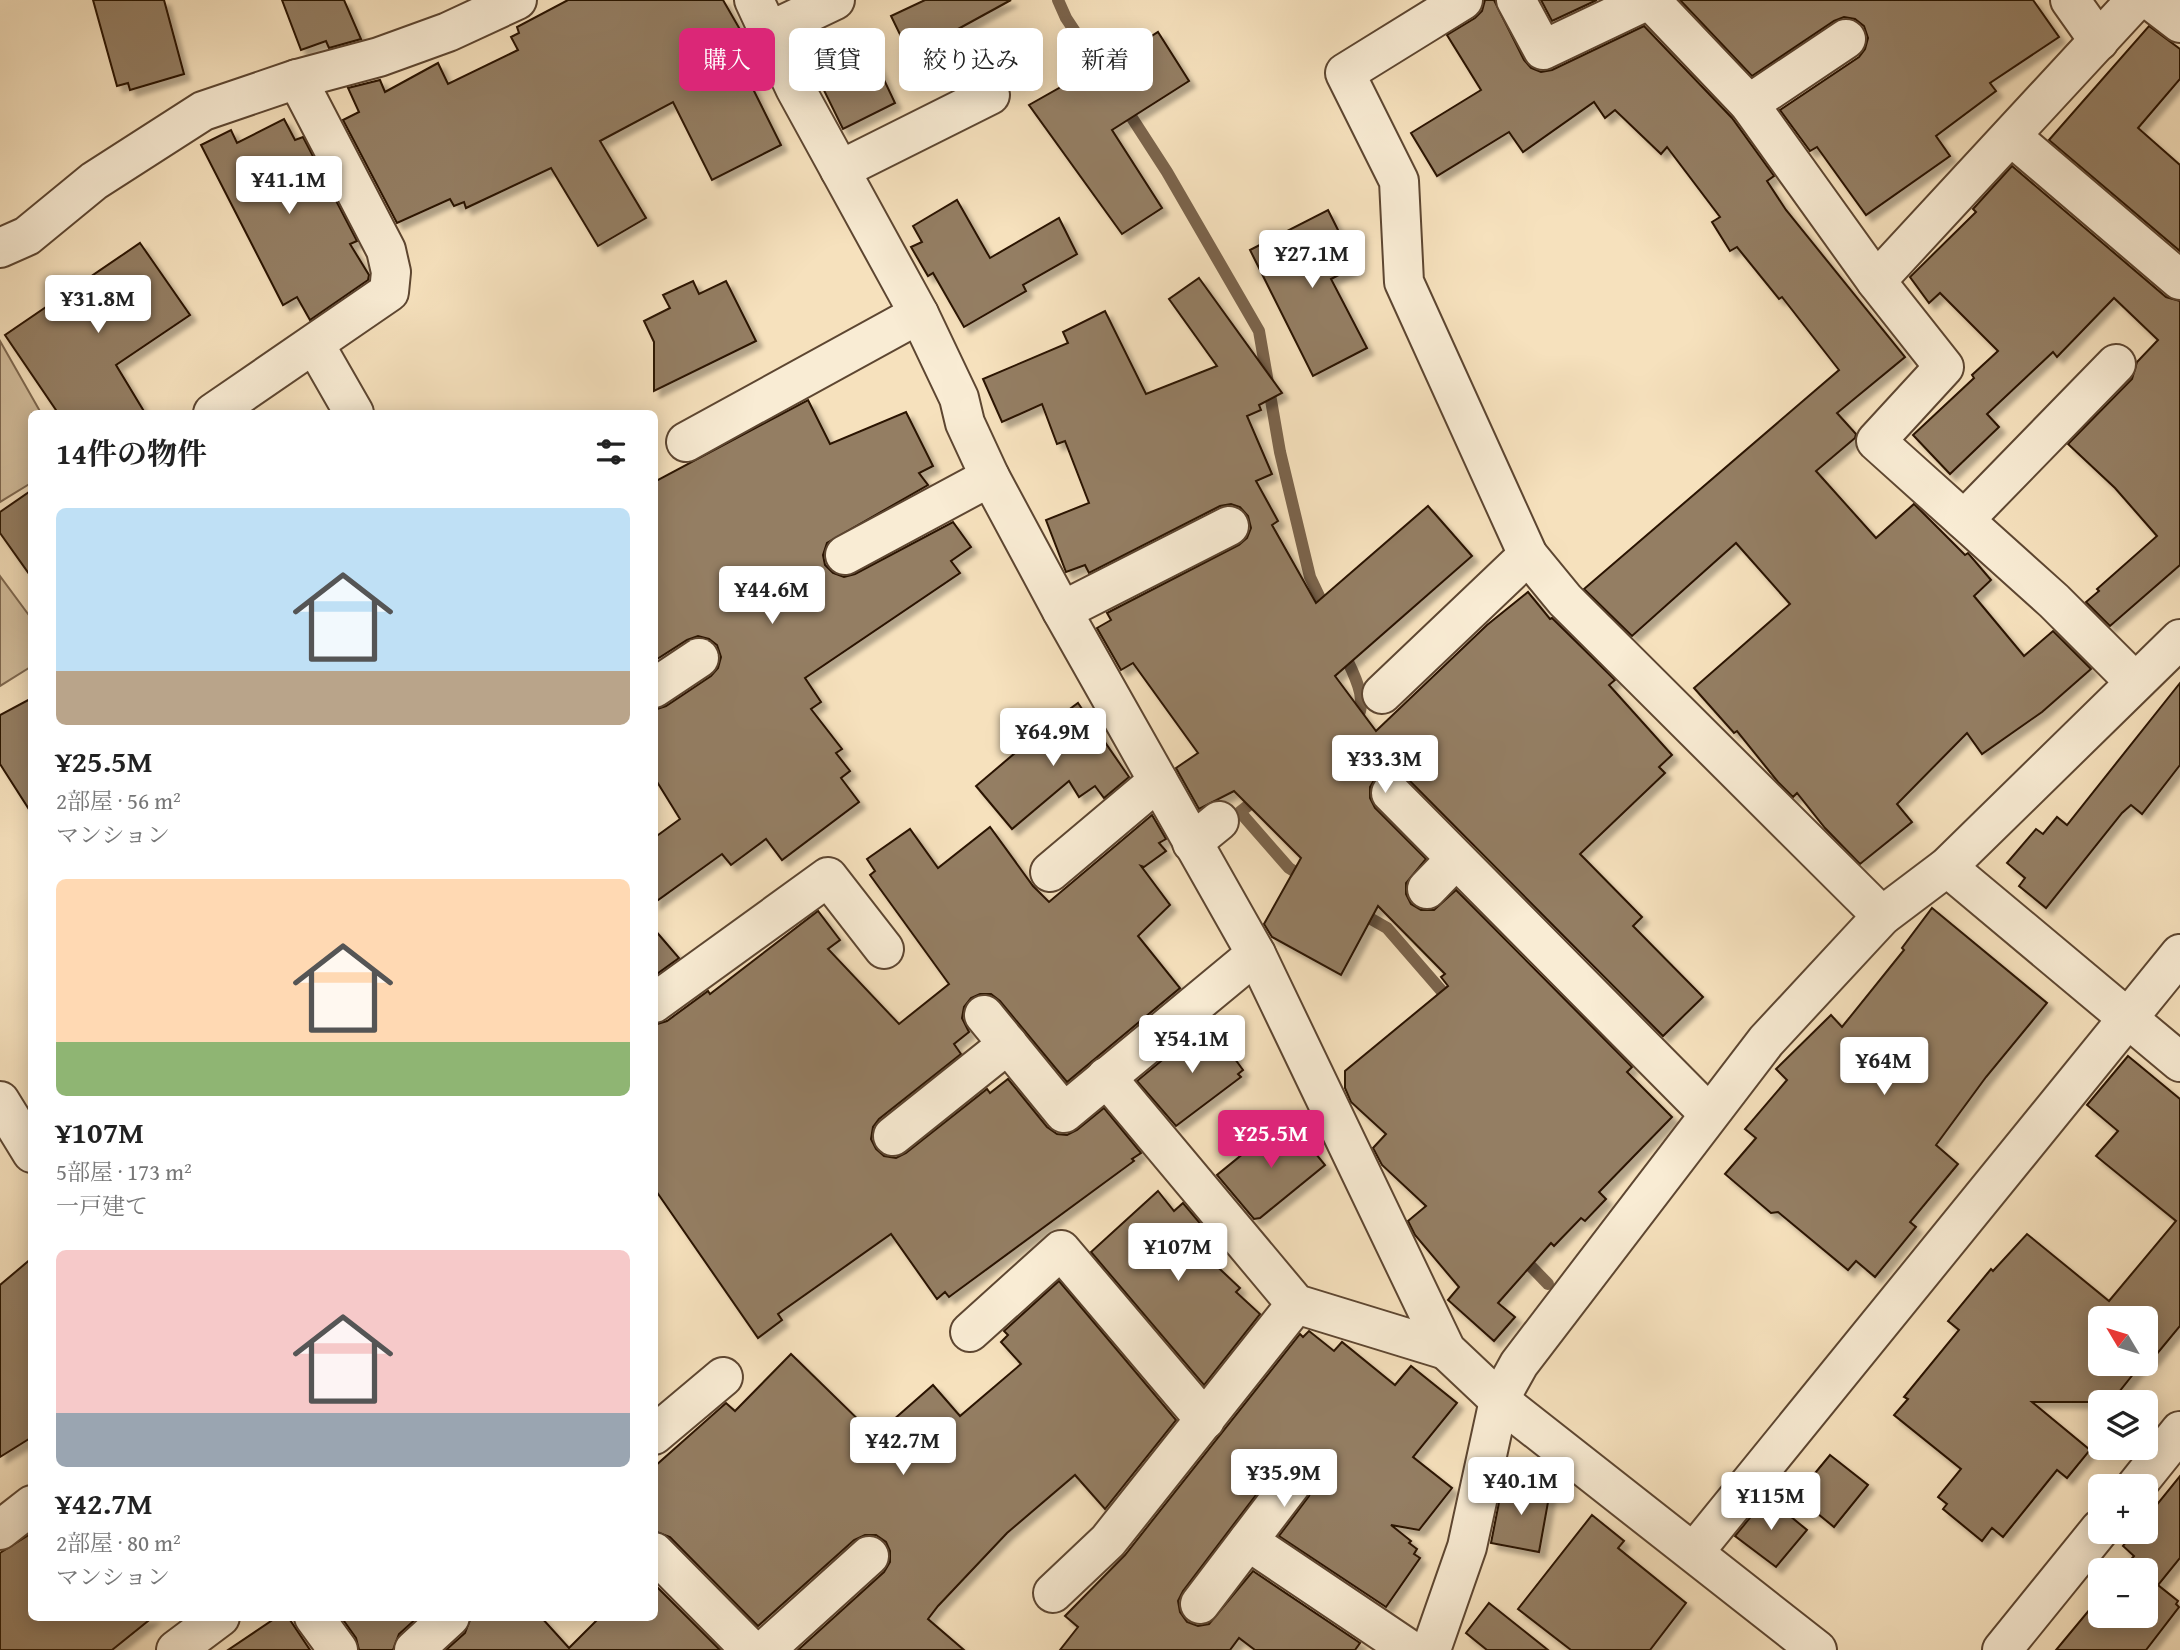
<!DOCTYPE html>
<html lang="ja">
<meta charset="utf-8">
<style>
body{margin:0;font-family:"Gentium Book Plus","Noto Serif JP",serif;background:#f2f2f2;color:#222;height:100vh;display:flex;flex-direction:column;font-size:26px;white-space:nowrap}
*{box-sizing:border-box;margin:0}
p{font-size:23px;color:#767676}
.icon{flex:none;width:38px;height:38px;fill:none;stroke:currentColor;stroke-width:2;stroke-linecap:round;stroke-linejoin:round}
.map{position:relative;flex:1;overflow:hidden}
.details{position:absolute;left:28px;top:410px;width:630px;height:1211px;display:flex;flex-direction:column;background:#fff;border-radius:10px;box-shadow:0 4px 18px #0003}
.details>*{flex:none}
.top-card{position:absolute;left:679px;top:28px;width:665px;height:63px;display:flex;gap:14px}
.needle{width:46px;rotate:308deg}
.buttons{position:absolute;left:2088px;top:1306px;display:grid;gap:14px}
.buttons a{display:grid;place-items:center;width:70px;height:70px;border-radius:10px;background:#fff;box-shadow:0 4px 18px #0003;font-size:35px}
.price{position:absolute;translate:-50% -60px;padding:0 16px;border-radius:7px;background:#fff;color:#222;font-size:23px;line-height:46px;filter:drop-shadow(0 2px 4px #0008)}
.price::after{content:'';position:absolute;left:50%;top:42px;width:21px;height:16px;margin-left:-10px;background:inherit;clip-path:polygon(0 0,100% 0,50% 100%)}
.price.on{background:#db2777;color:#fff}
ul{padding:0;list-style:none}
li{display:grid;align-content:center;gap:14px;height:371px;padding:0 28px}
li span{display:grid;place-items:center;height:217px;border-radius:10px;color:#555}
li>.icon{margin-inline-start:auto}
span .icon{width:126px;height:126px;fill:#fffc;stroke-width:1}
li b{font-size:30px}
h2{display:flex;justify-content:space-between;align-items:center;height:84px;padding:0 28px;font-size:30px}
.tag{padding:0 24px;border-radius:10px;background:#fff;box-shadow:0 4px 18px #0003;font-size:24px;line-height:63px}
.tag.on{background:#db2777;color:#fff}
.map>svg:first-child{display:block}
.green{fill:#d3be9d;stroke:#7e6850;stroke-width:2}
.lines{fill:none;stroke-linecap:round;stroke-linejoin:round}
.stream{stroke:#7b644c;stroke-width:12}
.building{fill:#947e63;stroke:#2a1202;stroke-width:2;filter:url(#shadow)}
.minor-casing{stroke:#5d4631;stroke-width:42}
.minor{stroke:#f9ecd4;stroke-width:38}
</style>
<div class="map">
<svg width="2180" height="1650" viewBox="0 0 2180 1650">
<defs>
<filter id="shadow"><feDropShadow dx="6" dy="6" stdDeviation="2" flood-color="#0004"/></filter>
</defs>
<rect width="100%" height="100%" fill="#f6e1bd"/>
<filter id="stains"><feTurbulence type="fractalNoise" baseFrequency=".00286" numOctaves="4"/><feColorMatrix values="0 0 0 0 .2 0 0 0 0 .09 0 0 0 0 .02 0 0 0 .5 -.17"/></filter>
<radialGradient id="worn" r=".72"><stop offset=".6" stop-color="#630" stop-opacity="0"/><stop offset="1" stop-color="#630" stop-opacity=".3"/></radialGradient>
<g class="green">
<path d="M 0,341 L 41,413 L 32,413 L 31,483 L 0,502 Z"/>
<path d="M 0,576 L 31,618 L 32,666 L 0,686 Z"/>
</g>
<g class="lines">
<g class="stream">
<path d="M 1058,0 L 1066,18 L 1109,83"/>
<path d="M 1123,104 L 1167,172 L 1259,331 L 1280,452 L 1310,577 L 1327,613"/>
<path d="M 1342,649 C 1351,670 1373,703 1353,723"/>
<path d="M 1259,797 L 1240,812 L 1289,868 L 1308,880"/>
<path d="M 1359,912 L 1387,928 L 1453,1004"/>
<path d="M 1519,1254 L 1548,1284"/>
</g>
</g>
<g class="building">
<path d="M 93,0 L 164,0 L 184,74 L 130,90 L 128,83 L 117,86 Z"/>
<path d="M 282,0 L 344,0 L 361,39 L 329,48 L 326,41 L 301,50 Z"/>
<path d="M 568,0 L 723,0 L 757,59 L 742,67 L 781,145 L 712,180 L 673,102 L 600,141 L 646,218 L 598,246 L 551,168 L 466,208 L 464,202 L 454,206 L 450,199 L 397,223 L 343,120 L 359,112 L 348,88 L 380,80 L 385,92 L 438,63 L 448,84 L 518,50 L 511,37 L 519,33 L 517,27 Z"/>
<path d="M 925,0 L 1011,0 L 958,29 L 960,33 L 911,57 L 891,16 Z"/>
<path d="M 1485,0 L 1494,0 L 1524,60 L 1531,68 L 1541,72 L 1552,70 L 1644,26 L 1732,118 L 1774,176 L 1767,181 L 1786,210 L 1905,357 L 1837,413 L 1856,434 L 1855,438 L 1816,471 L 1876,538 L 1914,504 L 1965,555 L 1968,553 L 1991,580 L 1974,596 L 2024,656 L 2053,631 L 2091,669 L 2042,712 L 1982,754 L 1967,733 L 1897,804 L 1912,822 L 1860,864 L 1825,828 L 1797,793 L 1793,797 L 1778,782 L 1737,731 L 1734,733 L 1694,688 L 1790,604 L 1736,543 L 1632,636 L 1584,589 L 1839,370 L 1782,297 L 1779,299 L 1737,247 L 1730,251 L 1712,222 L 1720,217 L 1667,147 L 1661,154 L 1615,110 L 1605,118 L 1594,102 L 1523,152 L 1509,132 L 1437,176 L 1411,133 L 1481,90 L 1447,35 L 1475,18 L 1482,11 Z"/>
<path d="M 1541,0 L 1597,0 L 1552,21 Z"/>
<path d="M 1680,0 L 2033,0 L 2059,37 L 1990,83 L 1996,91 L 1936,136 L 1950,156 L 1866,215 L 1817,147 L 1810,151 L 1780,110 L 1859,57 L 1865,49 L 1868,38 L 1864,26 L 1855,19 L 1844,17 L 1834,21 L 1752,76 Z"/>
<path d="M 2149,26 L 2180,49 L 2180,79 L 2138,128 L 2180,165 L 2180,251 L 2049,140 Z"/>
<path d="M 1158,32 L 1189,81 L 1112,130 L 1162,208 L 1122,234 L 1029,105 L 1084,74 L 1086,78 Z"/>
<path d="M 868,46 L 895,103 L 843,129 L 814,70 Z"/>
<path d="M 284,119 L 295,140 L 303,137 L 357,241 L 350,244 L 369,275 L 368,280 L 310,320 L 297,297 L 283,305 L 201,145 L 231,130 L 237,143 Z"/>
<path d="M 2012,166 L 2166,297 L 2180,301 L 2180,565 L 2110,626 L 2086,602 L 2099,591 L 2097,589 L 2157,536 L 2115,488 L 2068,444 L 2132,379 L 2137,362 L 2158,340 L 2114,298 L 2057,357 L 2053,352 L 1987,414 L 1999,427 L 1950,474 L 1913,435 L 1974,378 L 1972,375 L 1998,351 L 1940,293 L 1929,303 L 1910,277 L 1976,212 L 1973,209 Z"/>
<path d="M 957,200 L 990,258 L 1059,218 L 1077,254 L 1023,285 L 1026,291 L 964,327 L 933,273 L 928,276 L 911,247 L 922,242 L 913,226 Z"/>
<path d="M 1328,210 L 1356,266 L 1331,279 L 1367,348 L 1313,376 L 1250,250 Z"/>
<path d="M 140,243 L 190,315 L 116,365 L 145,413 L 58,413 L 5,335 Z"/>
<path d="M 1199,278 L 1282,393 L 1259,405 L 1261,410 L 1247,416 L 1272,474 L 1256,481 L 1278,521 L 1272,525 L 1316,603 L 1428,506 L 1472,556 L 1335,676 L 1376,731 L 1487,625 L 1528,592 L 1550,619 L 1552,618 L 1615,680 L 1609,685 L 1672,755 L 1659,767 L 1665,773 L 1580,854 L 1642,917 L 1633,926 L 1703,997 L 1663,1036 L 1407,778 L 1397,772 L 1386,772 L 1376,777 L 1370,787 L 1370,798 L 1375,808 L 1426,859 L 1406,883 L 1406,894 L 1411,904 L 1421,910 L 1434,910 L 1456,890 L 1632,1067 L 1627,1072 L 1672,1117 L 1599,1192 L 1606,1199 L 1585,1221 L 1581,1218 L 1554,1246 L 1551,1243 L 1498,1303 L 1515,1317 L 1494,1341 L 1448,1300 L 1459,1287 L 1415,1235 L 1408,1221 L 1426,1206 L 1382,1165 L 1373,1148 L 1386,1134 L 1351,1102 L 1345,1088 L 1345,1071 L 1448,986 L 1441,977 L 1445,974 L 1378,906 L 1341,975 L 1272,937 L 1264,924 L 1301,858 L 1234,791 L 1199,809 L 1176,768 L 1198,753 L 1133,663 L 1121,670 L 1097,628 L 1111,620 L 1107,613 L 1239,545 L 1247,538 L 1251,528 L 1248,516 L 1240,507 L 1231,504 L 1220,506 L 1089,573 L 1085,565 L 1066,572 L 1046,520 L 1089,503 L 1065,441 L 1057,444 L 1042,404 L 1002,422 L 983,379 L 1068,343 L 1063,332 L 1105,311 L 1146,394 L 1217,366 L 1169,299 Z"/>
<path d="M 693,281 L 699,294 L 726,281 L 756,341 L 654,391 L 654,342 L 644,321 L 670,308 L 663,295 Z"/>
<path d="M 808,400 L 830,444 L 906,412 L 933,466 L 919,473 L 928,485 L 827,543 L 823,555 L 825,565 L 833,573 L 844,577 L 855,574 L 953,522 L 971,547 L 951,561 L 960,573 L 805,678 L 821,702 L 811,709 L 842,749 L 836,753 L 850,771 L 841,778 L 859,802 L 782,860 L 766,839 L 731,865 L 722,854 L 654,903 L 654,838 L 680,819 L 654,777 L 654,710 L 666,706 L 711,676 L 718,668 L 721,657 L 717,645 L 709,639 L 698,636 L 687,640 L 654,661 L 654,482 Z"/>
<path d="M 32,490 L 32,578 L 0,533 L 0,512 Z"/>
<path d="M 2180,683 L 2180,765 L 2142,814 L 2131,805 L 2122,813 L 2046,908 L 2019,886 L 2025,878 L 2007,863 L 2036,829 L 2043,834 L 2057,817 L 2067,825 Z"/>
<path d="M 32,698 L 32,814 L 0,764 L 0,715 Z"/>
<path d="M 1078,703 L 1129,777 L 1104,798 L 1095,786 L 1079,797 L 1069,781 L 1012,829 L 976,786 L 1048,725 Z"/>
<path d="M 1152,815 L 1166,839 L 1159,843 L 1166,851 L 1144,867 L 1141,866 L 1170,905 L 1138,936 L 1180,988 L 1067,1082 L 1000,1001 L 991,994 L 980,994 L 971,998 L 964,1007 L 962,1018 L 969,1032 L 954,1044 L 961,1054 L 879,1119 L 873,1127 L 871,1139 L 876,1149 L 884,1156 L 896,1158 L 906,1153 L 987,1089 L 990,1093 L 1008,1079 L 1047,1127 L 1057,1134 L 1067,1135 L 1077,1130 L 1104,1108 L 1141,1153 L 1132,1159 L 1134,1161 L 949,1297 L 945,1292 L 937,1299 L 891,1234 L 778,1314 L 782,1320 L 758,1338 L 654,1188 L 654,1025 L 667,1021 L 708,991 L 710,994 L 818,911 L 840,940 L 828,949 L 899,1024 L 949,984 L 870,875 L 875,871 L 867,859 L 910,829 L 938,868 L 990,827 L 1033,886 L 1049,902 Z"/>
<path d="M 1932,908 L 2047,1003 L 1986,1077 L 1936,1145 L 1958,1164 L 1910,1222 L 1916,1227 L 1875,1277 L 1856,1261 L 1848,1270 L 1778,1212 L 1771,1213 L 1725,1174 L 1756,1138 L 1745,1129 L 1787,1080 L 1776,1069 L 1831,1015 L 1842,1027 L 1904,950 L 1902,948 Z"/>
<path d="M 654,929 L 679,958 L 654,976 Z"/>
<path d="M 1208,1022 L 1243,1070 L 1238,1074 L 1241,1077 L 1176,1126 L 1137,1081 Z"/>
<path d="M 2128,1056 L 2180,1099 L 2180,1326 L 2151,1361 L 2146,1359 L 2146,1318 L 2100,1318 L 2100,1363 L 2142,1363 L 2111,1402 L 2032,1402 L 2090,1450 L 2067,1478 L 2057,1470 L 2003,1537 L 1992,1528 L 1982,1541 L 1943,1509 L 1947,1504 L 1938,1497 L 1961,1469 L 1894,1415 L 1908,1399 L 1904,1397 L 1959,1330 L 1948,1321 L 1991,1269 L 1993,1271 L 2027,1234 L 2109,1301 L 2176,1221 L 2096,1156 L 2118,1131 L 2087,1105 Z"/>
<path d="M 1287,1118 L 1325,1165 L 1260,1218 L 1254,1219 L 1217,1175 Z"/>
<path d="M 1158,1191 L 1174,1211 L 1183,1203 L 1219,1246 L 1206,1256 L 1240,1288 L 1236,1292 L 1260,1314 L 1204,1385 L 1091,1252 Z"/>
<path d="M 32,1258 L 32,1437 L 0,1457 L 0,1285 Z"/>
<path d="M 1059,1281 L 1176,1420 L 1105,1509 L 1075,1475 L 1007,1533 L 938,1606 L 928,1619 L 964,1650 L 798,1650 L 884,1572 L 890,1562 L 890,1551 L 886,1542 L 876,1535 L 865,1535 L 854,1540 L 758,1626 L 670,1537 L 654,1531 L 654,1467 L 726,1403 L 735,1411 L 791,1354 L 875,1436 L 933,1385 L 960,1416 L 1021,1364 L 1001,1342 L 1008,1335 L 1004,1331 Z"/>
<path d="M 1309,1331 L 1334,1351 L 1342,1342 L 1395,1385 L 1411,1366 L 1457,1403 L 1413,1457 L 1452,1488 L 1419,1530 L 1391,1525 L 1411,1541 L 1409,1543 L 1417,1549 L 1414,1554 L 1420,1558 L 1386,1607 L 1279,1536 L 1309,1496 L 1314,1485 L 1312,1475 L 1306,1466 L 1295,1461 L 1284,1463 L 1275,1470 L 1183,1591 L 1178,1601 L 1180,1612 L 1187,1622 L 1198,1626 L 1209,1624 L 1253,1571 L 1360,1643 L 1355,1650 L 1255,1650 L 1239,1638 L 1230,1650 L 1060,1650 L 1078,1627 L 1065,1616 L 1125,1555 L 1300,1334 L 1303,1337 Z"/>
<path d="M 1830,1455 L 1868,1485 L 1834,1527 L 1796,1496 Z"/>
<path d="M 2180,1476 L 2180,1558 L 2158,1585 L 2178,1601 L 2176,1604 L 2179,1607 L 2146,1650 L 2056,1650 L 2100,1597 L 2100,1615 L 2146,1615 L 2146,1570 L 2122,1570 L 2134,1556 L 2123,1546 L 2135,1531 L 2146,1531 L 2146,1518 Z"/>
<path d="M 1503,1482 L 1550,1491 L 1539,1552 L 1491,1543 Z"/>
<path d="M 1767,1497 L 1807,1530 L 1776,1567 L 1735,1536 Z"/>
<path d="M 1592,1515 L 1624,1541 L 1618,1548 L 1686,1603 L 1650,1650 L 1571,1650 L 1518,1609 Z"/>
<path d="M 32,1533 L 32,1617 L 153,1617 L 112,1650 L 0,1650 L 0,1553 Z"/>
<path d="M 654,1584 L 720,1650 L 446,1650 L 465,1633 L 471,1617 L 541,1617 L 569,1648 L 600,1617 L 654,1617 Z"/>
<path d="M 1489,1603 L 1548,1650 L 1487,1650 L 1466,1633 Z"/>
<path d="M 277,1617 L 288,1617 L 310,1650 L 228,1650 Z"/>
<path d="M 348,1617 L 418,1617 L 399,1634 L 393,1650 L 359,1650 L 356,1638 L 344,1621 Z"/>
</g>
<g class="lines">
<defs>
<g id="minor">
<path d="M 754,0 L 795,88 L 919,314 L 959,398 L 965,423 L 990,477 L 1062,611 L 1256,954 L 1446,1350 L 1499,1400 L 1817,1650"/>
<path d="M 1463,0 L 1345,73 L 1399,181 L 1404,282 L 1528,555 L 1565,600 L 1882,916"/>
<path d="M 1516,0 L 1543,50 L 1648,0"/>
<path d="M 1650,0 L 1749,104 L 1876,281 L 1944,367 L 1876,441 L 2054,601 L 2135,682"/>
<path d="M 2070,0 L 2099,41"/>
<path d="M 2150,0 L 2180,23"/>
<path d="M 770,31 L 835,0"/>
<path d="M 1749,104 L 1846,39"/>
<path d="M 2011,136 L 2180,280"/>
<path d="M 840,170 L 990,95"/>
<path d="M 0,248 L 27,236 L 94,181 L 203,111 L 297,79 L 379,57 L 448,32 L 517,0"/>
<path d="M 1876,281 L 2136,0"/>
<path d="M 315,345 L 354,413"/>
<path d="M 213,413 L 389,292 L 391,272 L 386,250 L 297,79"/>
<path d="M 686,442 L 919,314"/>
<path d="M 1964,520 L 2116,364"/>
<path d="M 845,555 L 990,477"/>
<path d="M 1062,611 L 1229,526"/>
<path d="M 654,688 L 699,658"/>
<path d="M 1382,694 L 1528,555"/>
<path d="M 1391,793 L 1709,1114"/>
<path d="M 1192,843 L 1219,821"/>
<path d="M 1947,867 L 2180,1062"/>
<path d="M 1050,872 L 1158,781"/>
<path d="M 1427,889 L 1455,860"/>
<path d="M 654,1003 L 828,877 L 884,949"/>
<path d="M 984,1015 L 1064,1113 L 1256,954"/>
<path d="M 1106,1077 L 1296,1304 L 1446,1350"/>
<path d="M 0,1101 L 32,1153"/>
<path d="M 893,1136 L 1008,1044"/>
<path d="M 970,1332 L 1061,1250 L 1205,1420"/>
<path d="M 654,1435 L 723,1377"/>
<path d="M 2136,1486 L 2180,1431"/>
<path d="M 0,1530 L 32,1505"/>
<path d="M 1248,1541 L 1410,1650"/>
<path d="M 654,1552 L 751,1650"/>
<path d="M 1694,1552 L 2180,954"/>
<path d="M 1053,1593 L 1108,1541 L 1296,1304"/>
<path d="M 1200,1604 L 1292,1483"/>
<path d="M 314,1617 L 338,1650"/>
<path d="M 176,1650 L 220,1617"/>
<path d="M 414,1650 L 450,1617"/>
<path d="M 765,1650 L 869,1556"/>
<path d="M 1431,1650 L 1467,1547 L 1499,1400 L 1519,1364 L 1766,1041 L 1882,916 L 1947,867 L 2180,639"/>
<path d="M 2002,1650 L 2100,1529"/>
</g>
</defs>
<use href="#minor" class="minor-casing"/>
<use href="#minor" class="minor"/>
</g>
<rect width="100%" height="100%" filter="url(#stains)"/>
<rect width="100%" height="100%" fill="url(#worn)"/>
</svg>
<div class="buttons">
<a><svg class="needle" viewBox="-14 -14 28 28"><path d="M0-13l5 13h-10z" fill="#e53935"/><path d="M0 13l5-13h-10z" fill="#767676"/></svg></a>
<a><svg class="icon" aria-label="layers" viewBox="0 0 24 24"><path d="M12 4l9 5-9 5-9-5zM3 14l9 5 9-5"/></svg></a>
<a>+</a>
<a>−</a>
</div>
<b class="price" style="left:289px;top:216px">¥41.1M</b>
<b class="price" style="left:1312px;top:290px">¥27.1M</b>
<b class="price" style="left:98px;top:335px">¥31.8M</b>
<b class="price" style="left:772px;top:626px">¥44.6M</b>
<b class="price" style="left:1053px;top:768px">¥64.9M</b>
<b class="price" style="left:1385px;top:795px">¥33.3M</b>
<b class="price" style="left:1192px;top:1075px">¥54.1M</b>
<b class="price" style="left:1884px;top:1097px">¥64M</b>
<b class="price on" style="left:1271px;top:1170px">¥25.5M</b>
<b class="price" style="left:1178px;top:1283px">¥107M</b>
<b class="price" style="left:903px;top:1477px">¥42.7M</b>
<b class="price" style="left:1284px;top:1509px">¥35.9M</b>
<b class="price" style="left:1521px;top:1517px">¥40.1M</b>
<b class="price" style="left:1771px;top:1532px">¥115M</b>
<div class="top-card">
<a class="tag on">購入</a>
<a class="tag">賃貸</a>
<a class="tag">絞り込み</a>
<a class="tag">新着</a>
</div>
<section class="details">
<h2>14件の物件<svg class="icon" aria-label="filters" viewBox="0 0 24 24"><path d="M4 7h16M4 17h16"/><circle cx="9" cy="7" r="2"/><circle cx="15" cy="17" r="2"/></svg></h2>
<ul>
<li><span style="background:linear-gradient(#bfe0f5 75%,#b9a48a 0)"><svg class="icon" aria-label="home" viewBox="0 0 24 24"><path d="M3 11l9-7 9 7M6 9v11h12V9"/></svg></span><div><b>¥25.5M</b><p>2部屋 · 56 m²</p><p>マンション</p></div></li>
<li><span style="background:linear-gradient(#ffd9b3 75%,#8fb573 0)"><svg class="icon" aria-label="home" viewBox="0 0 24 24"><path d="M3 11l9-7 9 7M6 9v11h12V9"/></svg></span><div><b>¥107M</b><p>5部屋 · 173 m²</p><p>一戸建て</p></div></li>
<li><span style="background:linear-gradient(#f6c9c9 75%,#9aa5b1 0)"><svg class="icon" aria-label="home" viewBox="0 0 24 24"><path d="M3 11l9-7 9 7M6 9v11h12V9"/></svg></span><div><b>¥42.7M</b><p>2部屋 · 80 m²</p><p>マンション</p></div></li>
</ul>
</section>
</div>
